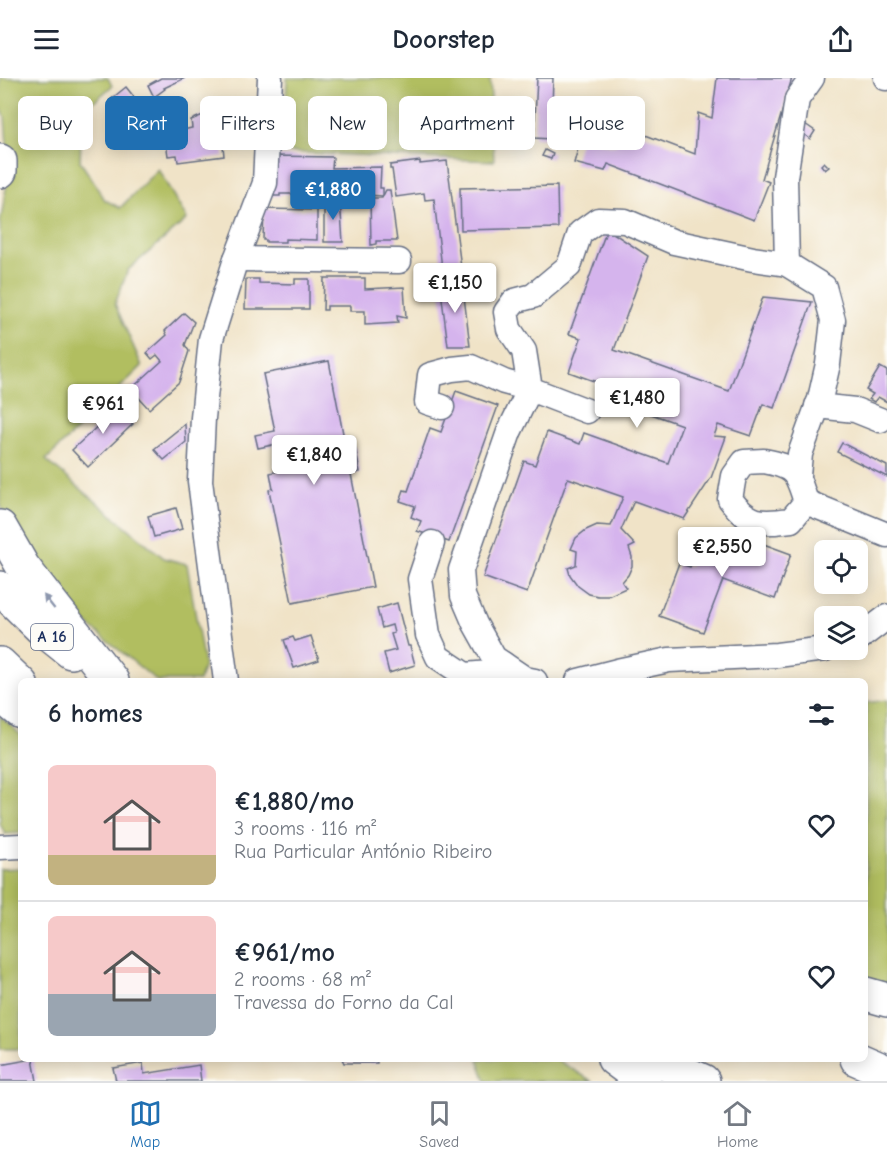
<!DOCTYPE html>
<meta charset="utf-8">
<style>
body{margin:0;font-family:"Comic Neue",sans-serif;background:#f6f6f7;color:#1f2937;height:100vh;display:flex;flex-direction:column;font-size:22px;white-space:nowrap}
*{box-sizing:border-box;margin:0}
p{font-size:20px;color:#747a83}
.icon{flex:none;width:33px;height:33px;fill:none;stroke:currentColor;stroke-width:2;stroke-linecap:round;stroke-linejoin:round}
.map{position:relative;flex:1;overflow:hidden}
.side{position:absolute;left:18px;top:600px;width:850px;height:384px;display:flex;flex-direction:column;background:#fff;border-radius:9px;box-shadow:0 3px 15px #0003}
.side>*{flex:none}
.hud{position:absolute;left:18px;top:18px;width:852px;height:54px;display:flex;gap:12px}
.fabs{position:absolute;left:814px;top:462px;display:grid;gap:12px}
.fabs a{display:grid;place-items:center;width:54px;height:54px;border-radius:9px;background:#fff;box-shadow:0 3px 15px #0003;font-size:30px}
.price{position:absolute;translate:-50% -51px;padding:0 14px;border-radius:6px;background:#fff;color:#222;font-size:20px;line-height:39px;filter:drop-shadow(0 2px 3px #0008)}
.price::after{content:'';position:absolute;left:50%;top:36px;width:18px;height:14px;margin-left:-9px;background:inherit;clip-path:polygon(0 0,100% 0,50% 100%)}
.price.current{background:#1f6fb2;color:#fff}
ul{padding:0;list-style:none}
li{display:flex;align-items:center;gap:18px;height:150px;padding:0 30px}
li+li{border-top:2px solid #e0e1e3}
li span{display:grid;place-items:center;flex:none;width:168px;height:120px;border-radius:9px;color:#555}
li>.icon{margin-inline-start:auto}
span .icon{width:72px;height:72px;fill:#fffc;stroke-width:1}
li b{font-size:26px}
h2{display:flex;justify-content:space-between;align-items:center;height:72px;padding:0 30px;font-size:26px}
.tag{padding:0 21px;border-radius:9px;background:#fff;box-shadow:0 3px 15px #0003;font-size:21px;line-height:54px}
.tag.current{background:#1f6fb2;color:#fff}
header{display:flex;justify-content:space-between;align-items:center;height:78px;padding:0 30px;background:#fff;font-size:27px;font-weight:800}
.tab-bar{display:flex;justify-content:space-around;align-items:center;height:84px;border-top:2px solid #e0e1e3;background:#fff;font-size:16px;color:#747a83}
.tab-bar a{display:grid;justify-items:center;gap:3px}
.tab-bar .current{color:#1f6fb2}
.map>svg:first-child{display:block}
.green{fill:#b1be60;stroke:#66765f;stroke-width:1.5}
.building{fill:#d5b4ed}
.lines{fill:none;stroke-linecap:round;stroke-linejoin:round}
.minor-casing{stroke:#666e83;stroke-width:27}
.highway-casing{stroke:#666e83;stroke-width:36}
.minor{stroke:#fff;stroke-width:24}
.highway{stroke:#fff;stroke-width:33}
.oneway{fill:#8d97ae}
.labels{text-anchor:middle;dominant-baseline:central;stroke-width:4.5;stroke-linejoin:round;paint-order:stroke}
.shield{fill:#fdfcf7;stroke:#5f6c8c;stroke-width:1.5}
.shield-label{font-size:16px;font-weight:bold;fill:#1b2f5e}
</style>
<header><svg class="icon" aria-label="menu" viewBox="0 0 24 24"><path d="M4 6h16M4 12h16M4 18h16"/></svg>Doorstep<svg class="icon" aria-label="share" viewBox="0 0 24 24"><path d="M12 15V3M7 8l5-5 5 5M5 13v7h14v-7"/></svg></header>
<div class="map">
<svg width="887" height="1003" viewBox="0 0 887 1003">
<rect width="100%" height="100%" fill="#fdfcf7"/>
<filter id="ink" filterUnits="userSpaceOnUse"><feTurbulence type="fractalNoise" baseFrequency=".0167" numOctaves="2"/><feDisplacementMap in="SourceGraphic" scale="12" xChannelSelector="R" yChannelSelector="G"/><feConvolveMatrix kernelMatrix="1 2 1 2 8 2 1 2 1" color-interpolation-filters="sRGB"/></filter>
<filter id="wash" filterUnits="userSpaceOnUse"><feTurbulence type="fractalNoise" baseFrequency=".008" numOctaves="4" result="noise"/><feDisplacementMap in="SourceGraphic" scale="24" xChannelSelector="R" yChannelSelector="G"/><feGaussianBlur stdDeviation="1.35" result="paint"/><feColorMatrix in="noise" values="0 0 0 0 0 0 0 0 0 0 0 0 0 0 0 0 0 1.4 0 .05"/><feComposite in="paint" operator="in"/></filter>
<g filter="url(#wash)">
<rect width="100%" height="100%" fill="#f0e3c7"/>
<g class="green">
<path d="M 0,0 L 108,0 L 112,8 L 90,27 L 81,57 L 80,83 L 105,122 L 120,130 L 158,91 L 187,141 L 128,192 L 115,226 L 142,288 L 46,382 L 164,480 L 187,486 L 204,587 L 199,603 L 157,603 L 92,550 L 45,505 L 5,439 L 0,424 L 0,145 L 9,93 L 5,40 L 0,27 Z"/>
<path d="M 287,0 L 490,0 L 494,83 L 284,74 Z"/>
<path d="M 887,622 L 887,906 L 866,901 L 866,625 Z"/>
<path d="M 0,638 L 21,657 L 21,755 L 5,756 L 0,746 Z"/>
<path d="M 21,790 L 21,971 L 0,971 L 0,791 Z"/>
<path d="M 478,981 L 556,981 L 592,1003 L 486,1003 Z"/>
</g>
<g id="blocks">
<g class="building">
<path d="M 161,0 L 185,0 L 164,10 L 165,11 L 154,19 L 148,7 Z"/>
<path d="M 537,0 L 553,0 L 551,61 L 534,60 Z"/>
<path d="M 717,0 L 792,0 L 762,101 L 769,104 L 754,142 L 608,86 L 605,93 L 574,85 L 581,60 L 615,68 L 622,48 L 695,76 L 698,35 L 712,40 Z"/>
<path d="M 126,9 L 134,19 L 119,32 L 110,22 Z"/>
<path d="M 215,32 L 216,39 L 245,35 L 247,48 L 258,49 L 255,68 L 241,66 L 223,68 L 224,78 L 178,84 L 177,77 L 168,78 L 165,56 L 192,50 L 191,42 Z"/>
<path d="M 805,46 L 815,53 L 810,61 L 800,53 Z"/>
<path d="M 545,72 L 553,76 L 551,81 L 542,78 Z"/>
<path d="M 272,78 L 333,79 L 332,90 L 381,89 L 380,110 L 383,110 L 383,118 L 347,116 L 330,117 L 330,119 L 317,119 L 317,116 L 280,116 L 280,118 L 268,118 Z"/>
<path d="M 420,83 L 420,86 L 447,83 L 462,197 L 443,199 L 434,121 L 425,122 L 424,115 L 396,119 L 392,91 L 390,91 L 390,87 Z"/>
<path d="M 824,84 L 829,89 L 825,92 L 821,87 Z"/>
<path d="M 557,108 L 558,150 L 461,152 L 460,110 Z"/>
<path d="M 386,112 L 390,112 L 397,163 L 376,163 L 376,166 L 371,167 L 370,120 L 382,120 Z"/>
<path d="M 324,121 L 340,121 L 343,164 L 324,164 Z"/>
<path d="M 264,131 L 317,132 L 317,162 L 285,161 L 285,164 L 266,164 L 266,162 L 263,162 Z"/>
<path d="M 607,151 L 648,178 L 614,272 L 729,313 L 763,219 L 812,224 L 774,330 L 763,326 L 751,358 L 718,347 L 714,358 L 726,359 L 711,400 L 684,441 L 634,423 L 621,452 L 635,467 L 629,470 L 632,479 L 632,488 L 628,497 L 622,504 L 626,510 L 608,518 L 598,518 L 589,516 L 578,508 L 570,497 L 568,490 L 576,487 L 577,473 L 571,471 L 576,460 L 586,452 L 597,447 L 611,448 L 623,419 L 568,400 L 527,515 L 483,499 L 524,383 L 535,387 L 547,354 L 580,366 L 584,355 L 668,385 L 682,347 L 598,317 L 602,306 L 569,294 L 581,260 L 569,256 Z"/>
<path d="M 324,200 L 365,200 L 365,211 L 404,209 L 406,240 L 397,238 L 398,245 L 365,247 L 365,233 L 350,233 L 350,228 L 327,228 L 327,232 L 323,232 Z"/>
<path d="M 246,201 L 259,201 L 259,205 L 295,206 L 295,201 L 309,201 L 309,231 L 245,231 Z"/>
<path d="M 462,202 L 470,268 L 448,268 L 440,205 Z"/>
<path d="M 184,235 L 194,244 L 185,267 L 189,273 L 179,304 L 149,331 L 131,311 L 162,283 L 157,277 L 152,281 L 147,275 L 167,257 L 165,253 Z"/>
<path d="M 329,283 L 346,371 L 355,369 L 360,394 L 351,396 L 373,509 L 292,525 L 269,412 L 273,411 L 270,395 L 282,392 L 277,366 L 258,370 L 255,357 L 275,353 L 263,296 Z"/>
<path d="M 880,289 L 887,293 L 887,324 L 878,319 L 874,324 L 869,321 L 873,316 L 866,312 Z"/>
<path d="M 456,313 L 498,328 L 449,464 L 417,453 L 421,443 L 411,439 L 415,428 L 400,423 L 404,412 L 408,413 L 430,350 L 441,354 Z"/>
<path d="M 105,324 L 110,330 L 114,326 L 133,346 L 88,389 L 72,372 L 101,345 L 98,341 L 107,332 L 102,327 Z"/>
<path d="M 185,346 L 186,364 L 164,382 L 154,371 Z"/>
<path d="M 842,365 L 887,388 L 887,399 L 837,374 Z"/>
<path d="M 176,430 L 182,451 L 154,459 L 148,438 Z"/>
<path d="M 702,457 L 735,468 L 739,457 L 791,476 L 775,521 L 723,502 L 703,554 L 659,538 L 679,485 L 690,489 Z"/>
<path d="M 397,525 L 408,568 L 410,568 L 415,587 L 389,595 L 384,575 L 396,572 L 391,556 L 394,555 L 392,547 L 382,550 L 377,531 Z"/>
<path d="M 311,558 L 319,582 L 294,590 L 284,562 L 293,559 L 295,563 Z"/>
<path d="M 33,981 L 37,1003 L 0,1003 L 0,987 Z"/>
<path d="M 342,981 L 377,981 L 377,985 L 344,985 Z"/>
<path d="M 143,985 L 144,996 L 199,987 L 201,1003 L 116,1003 L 113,990 Z"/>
</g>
</g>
</g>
<g filter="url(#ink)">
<use href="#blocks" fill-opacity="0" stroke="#666e83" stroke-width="1.5"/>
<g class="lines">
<defs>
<g id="minor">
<path d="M 886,0 L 887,0"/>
<path d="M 236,181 L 399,183"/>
<path d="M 787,186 L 785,99 L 797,21 L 812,0"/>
<path d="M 817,328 L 855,332 L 880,342"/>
<path d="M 442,329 L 427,324 L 430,297 L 452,291 L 471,289 L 504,304 L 530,311 L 587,333"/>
<path d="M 764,383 C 796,389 797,395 806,424 L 791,442 C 761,446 749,447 730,421 L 734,398 L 744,384 Z"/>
<path d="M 806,424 L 887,457"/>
<path d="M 432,465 L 420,501 L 428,557 L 438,579 L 465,597 L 490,595 L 503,586"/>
<path d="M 858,561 L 887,539"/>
<path d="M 226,603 L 200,403 L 203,340 L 211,261 L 236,181 L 265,105 L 270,0"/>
<path d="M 535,603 L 525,601 L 494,580 L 475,546 L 463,518 L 461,492 L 509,354 L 530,311 L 524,273 L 509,251 L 506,234 L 514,223 L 533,218 L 569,188 L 580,155 L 598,142 L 625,143 L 674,164 L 753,181 L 787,186 L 824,209 L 833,242 L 828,286 L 820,321 L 800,376 L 798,397"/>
<path d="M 578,603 L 617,593 L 669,582 L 777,577 L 825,571"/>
<path d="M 0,769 L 21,768"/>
</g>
<g id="highway">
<path d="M 0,83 L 0,93"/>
<path d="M 0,449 L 23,489 L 112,603"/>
<path d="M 0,510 L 41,550 L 71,574"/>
<path d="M 0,586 L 21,606"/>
<path d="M 0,617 L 21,634"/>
<path d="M 866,916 L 887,922"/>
<path d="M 614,981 L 644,1003"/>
<path d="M 654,981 L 703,1003"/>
<path d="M 857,981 L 887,994"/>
</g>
</defs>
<use href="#minor" class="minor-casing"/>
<use href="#highway" class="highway-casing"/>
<use href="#minor" class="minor"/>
<use href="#highway" class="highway"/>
</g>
<defs><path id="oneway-solid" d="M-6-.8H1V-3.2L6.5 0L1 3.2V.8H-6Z" transform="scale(1.5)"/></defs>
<use class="oneway" href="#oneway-solid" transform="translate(49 524) rotate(-128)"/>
</g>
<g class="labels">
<rect class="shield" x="31" y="546" width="42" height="26" rx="4.5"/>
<g class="shield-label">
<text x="52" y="559">A 16</text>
</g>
</g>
</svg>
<div class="fabs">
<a><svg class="icon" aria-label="locate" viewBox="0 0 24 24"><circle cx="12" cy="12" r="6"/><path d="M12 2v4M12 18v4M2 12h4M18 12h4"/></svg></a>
<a><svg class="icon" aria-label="layers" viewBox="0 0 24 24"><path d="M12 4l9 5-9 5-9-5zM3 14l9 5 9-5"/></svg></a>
</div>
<b class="price current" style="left:333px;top:143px">€1,880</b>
<b class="price" style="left:455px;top:236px">€1,150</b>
<b class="price" style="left:637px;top:351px">€1,480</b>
<b class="price" style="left:103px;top:357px">€961</b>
<b class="price" style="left:314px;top:408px">€1,840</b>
<b class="price" style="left:722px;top:500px">€2,550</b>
<div class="hud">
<a class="tag">Buy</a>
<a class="tag current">Rent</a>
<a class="tag">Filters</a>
<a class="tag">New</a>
<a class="tag">Apartment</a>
<a class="tag">House</a>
</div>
<section class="side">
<h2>6 homes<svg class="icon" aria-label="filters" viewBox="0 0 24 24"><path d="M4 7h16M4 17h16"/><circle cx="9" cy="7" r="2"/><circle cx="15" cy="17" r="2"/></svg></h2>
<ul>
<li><span style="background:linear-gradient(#f6c9c9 75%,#c2b280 0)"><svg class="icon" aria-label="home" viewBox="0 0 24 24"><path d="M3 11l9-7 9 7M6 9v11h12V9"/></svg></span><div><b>€1,880/mo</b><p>3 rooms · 116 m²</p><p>Rua Particular António Ribeiro</p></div><svg class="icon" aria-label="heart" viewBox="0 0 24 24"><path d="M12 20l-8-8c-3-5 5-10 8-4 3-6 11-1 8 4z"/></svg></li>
<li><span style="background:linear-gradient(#f6c9c9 65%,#9aa5b1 0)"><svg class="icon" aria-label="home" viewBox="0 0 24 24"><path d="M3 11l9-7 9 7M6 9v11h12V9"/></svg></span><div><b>€961/mo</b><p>2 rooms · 68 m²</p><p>Travessa do Forno da Cal</p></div><svg class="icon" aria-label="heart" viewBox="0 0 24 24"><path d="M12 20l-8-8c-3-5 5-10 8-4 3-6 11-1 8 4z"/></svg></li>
</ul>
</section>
</div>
<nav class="tab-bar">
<a class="current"><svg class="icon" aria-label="map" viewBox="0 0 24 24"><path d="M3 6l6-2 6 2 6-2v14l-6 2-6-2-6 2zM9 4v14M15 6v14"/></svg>Map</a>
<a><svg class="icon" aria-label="saved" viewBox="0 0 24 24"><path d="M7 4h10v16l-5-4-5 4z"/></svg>Saved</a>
<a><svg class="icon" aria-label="home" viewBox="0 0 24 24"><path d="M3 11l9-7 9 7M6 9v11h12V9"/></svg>Home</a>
</nav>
